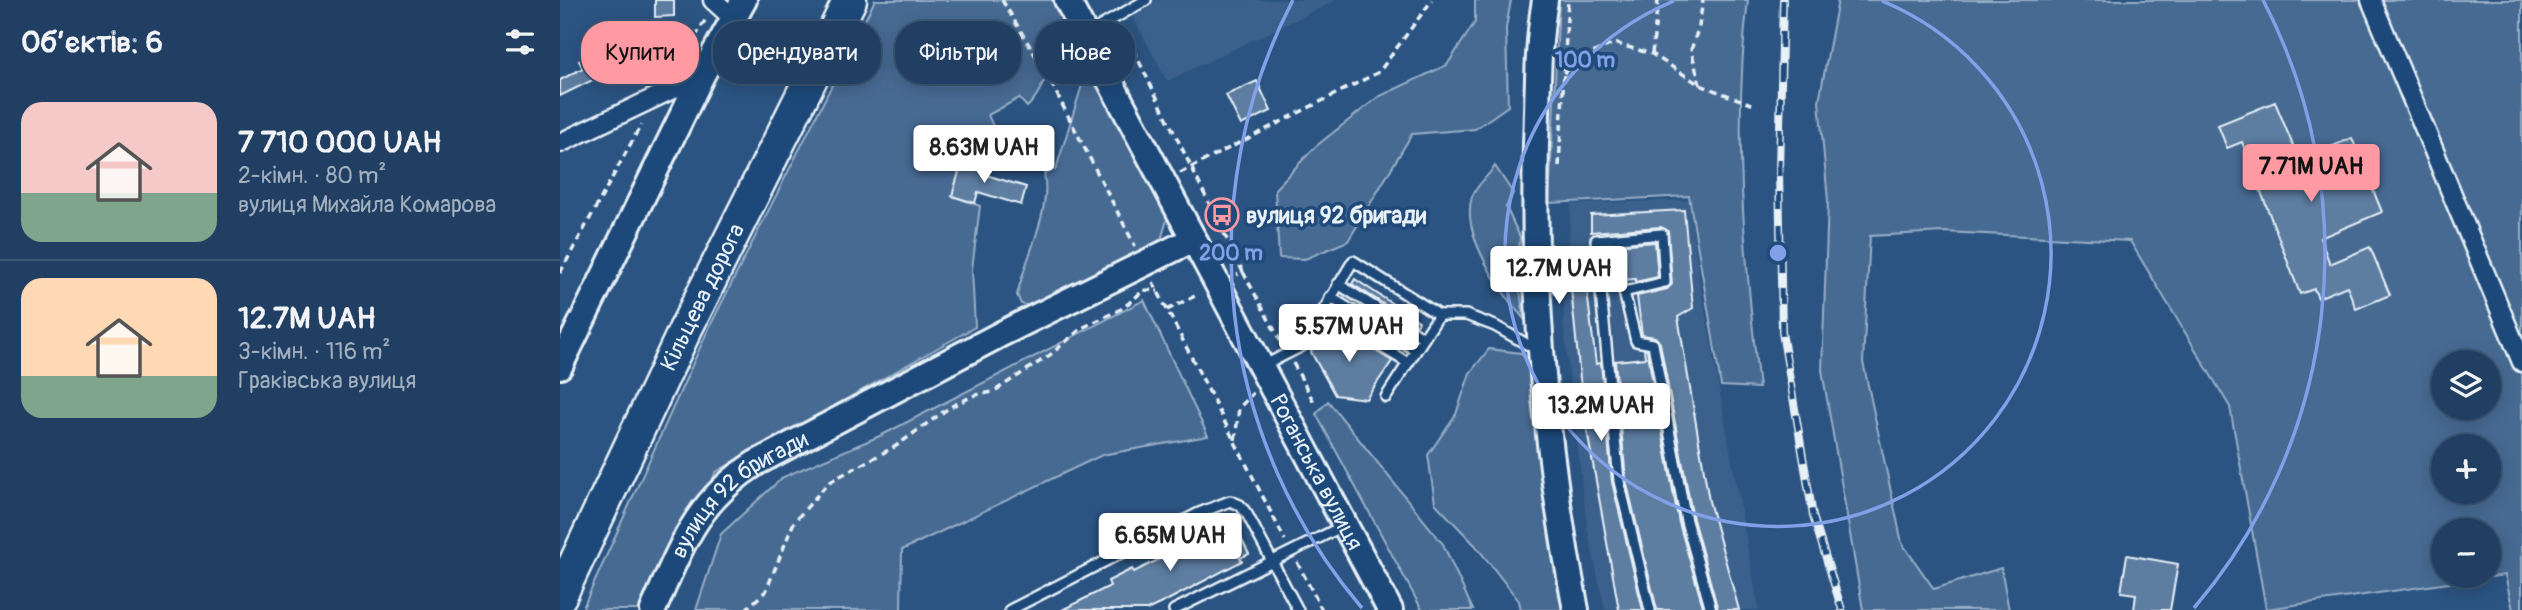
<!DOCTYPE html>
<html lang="uk">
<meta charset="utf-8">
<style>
body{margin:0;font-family:Pangolin,sans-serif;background:#2d4a6b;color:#f1f3f6;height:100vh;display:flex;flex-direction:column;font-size:26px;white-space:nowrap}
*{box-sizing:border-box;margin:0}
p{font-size:23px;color:#a2afbe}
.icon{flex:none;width:38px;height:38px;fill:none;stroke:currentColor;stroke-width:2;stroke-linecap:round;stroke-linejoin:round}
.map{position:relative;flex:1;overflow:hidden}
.drawer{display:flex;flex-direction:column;background:#203f62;width:560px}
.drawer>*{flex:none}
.top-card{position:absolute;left:21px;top:21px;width:665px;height:63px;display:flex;gap:14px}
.tools{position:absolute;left:1871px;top:350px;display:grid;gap:14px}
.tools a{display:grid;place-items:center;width:70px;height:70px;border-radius:50%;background:#203f62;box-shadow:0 4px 18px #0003,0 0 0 2px #3d5877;font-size:35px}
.price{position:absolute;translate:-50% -60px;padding:0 16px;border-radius:7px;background:#fff;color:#222;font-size:23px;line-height:46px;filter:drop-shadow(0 2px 4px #0008)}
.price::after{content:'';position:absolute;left:50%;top:42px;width:21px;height:16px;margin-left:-10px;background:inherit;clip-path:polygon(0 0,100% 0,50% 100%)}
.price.active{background:#ff9aa2;color:#111}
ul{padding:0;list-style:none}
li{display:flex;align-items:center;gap:21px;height:175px;padding:0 21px}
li+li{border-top:2px solid #3d5877}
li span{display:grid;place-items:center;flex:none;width:196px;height:140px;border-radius:21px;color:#555}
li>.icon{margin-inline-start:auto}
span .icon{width:84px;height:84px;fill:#fffc;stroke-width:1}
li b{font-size:30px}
h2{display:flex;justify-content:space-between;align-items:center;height:84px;padding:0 21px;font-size:30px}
.chip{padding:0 24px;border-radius:28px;background:#203f62;box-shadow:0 4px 18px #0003,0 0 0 2px #3d5877;font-size:24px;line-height:63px}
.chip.active{background:#ff9aa2;color:#111}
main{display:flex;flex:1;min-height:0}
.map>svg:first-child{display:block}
.built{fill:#3a608b}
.green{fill:#476b93;stroke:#98aec6;stroke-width:2;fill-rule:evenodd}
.building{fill:#5d7da1;stroke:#e8f1f8;stroke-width:2}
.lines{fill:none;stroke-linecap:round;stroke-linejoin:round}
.lane-casing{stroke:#e8f1f8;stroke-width:14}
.street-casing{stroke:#e8f1f8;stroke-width:23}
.secondary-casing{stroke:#e8f1f8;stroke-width:30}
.highway-casing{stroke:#e8f1f8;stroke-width:37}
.path{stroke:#e8f1f8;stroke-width:3.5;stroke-dasharray:7 5;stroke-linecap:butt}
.lane{stroke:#1f4a7a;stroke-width:9}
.street{stroke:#1f4a7a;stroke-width:18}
.secondary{stroke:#1f4a7a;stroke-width:24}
.highway{stroke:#1f4a7a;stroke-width:32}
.rail-casing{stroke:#e8f1f8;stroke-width:8}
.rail{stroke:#1f4a7a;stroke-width:5;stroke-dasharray:16;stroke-linecap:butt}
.ring{fill:none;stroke:#82a0e8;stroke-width:3.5}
.labels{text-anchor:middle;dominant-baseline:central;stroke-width:7;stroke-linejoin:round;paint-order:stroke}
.poi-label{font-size:23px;font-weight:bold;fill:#e8f1f8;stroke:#1f4a7a;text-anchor:start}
.street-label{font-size:23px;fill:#e8f1f8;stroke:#1f4a7a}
.centre{fill:#82a0e8;stroke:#1f4a7a;stroke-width:3.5}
.ring-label{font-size:21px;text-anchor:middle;font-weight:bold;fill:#82a0e8;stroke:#1f4a7a;stroke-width:7;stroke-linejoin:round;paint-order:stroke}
</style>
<main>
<section class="drawer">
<h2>Об’єктів: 6<svg class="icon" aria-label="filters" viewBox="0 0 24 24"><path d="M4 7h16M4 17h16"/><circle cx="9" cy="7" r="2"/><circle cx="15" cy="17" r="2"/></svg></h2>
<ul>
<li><span style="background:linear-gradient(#f6c9c9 65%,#7fa58c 0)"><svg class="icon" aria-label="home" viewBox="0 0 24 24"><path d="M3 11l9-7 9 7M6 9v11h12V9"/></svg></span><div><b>7 710 000 UAH</b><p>2-кімн. · 80 m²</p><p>вулиця Михайла Комарова</p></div></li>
<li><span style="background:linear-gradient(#ffd9b3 70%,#7fa58c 0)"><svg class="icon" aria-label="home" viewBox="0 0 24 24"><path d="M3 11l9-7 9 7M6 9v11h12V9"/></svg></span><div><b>12.7M UAH</b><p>3-кімн. · 116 m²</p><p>Граківська вулиця</p></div></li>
</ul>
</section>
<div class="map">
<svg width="1962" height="610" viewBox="0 0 1962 610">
<rect width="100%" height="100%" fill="#2b5482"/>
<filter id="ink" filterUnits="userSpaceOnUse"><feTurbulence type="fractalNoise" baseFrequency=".0143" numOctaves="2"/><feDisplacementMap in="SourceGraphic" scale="14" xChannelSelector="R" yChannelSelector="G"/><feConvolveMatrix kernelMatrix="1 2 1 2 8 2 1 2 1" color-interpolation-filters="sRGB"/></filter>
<g filter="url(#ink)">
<g class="built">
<path d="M 564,0 L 777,0 L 607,81 Z"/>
<path d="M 1129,200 L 1140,282 L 1199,610 L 1045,610 L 1027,527 L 1003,321 L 1011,204 Z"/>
</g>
<g class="green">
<path d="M 315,0 L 492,0 C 495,6 501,13 501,20 C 504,40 482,94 467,107 L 459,98 L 428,115 L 433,126 L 425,165 L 403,159 L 392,196 L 420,206 L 412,269 L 415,327 L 156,472 L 88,610 L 22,610 L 147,332 Z"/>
<path d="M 915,0 L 951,0 L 946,28 L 948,106 L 915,129 L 852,134 L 788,241 L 745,259 L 719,258 L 715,189 L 755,147 L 818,97 L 887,65 L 915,22 Z"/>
<path d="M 999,0 L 1188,0 C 1172,128 1185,261 1199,388 L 1161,386 L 1129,196 L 989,203 Z"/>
<path d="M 1278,0 L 1962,0 L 1962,610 L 1953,610 L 1945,575 L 1706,609 L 1670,407 L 1570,241 L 1383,232 L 1310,236 L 1303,362 L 1342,543 L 1374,589 L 1441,568 L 1449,610 L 1303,610 L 1262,370 L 1268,201 L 1259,101 ZM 1883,362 L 1928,362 L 1928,408 L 1883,408 ZM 1883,446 L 1928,446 L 1928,492 L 1883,492 ZM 1883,530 L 1928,530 L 1928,576 L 1883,576 Z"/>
<path d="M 532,77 L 608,216 L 601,240 L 473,307 L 461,304 L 457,295 C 465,259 492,209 484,174 L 496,169 L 522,85 Z"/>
<path d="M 935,166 L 953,193 L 946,207 L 960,237 L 957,269 L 964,319 C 941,293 900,233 912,197 C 915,187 929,175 935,166 Z"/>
<path d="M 584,300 L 648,436 L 542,455 L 342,550 L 341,610 L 136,610 L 161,534 L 223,477 L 322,435 Z"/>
<path d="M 929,349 L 961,353 L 970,362 L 1004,610 L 961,610 L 959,601 L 915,545 L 875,503 L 868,455 L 896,414 L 910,373 Z"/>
<path d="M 768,401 L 883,544 L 913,610 L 862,610 L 756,414 Z"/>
</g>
<g class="building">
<path d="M 95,0 L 114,0 L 114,16 L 95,17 Z"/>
<path d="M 76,35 L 86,54 L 0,96 L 0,80 L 23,68 L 19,61 L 36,52 L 37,56 Z"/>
<path d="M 697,81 L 711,111 L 681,125 L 666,95 Z"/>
<path d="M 1715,102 L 1739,160 L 1792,138 L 1822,212 L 1760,238 L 1770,264 L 1810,247 L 1830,295 L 1796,309 L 1787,286 L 1758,298 L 1754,289 L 1740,294 L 1682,142 L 1667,148 L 1658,125 Z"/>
<path d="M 403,158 L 425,165 L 423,174 L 466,187 L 461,205 L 418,192 L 415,203 L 392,196 Z"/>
<path d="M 1124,210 L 1133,308 L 1118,317 L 1149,501 L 1179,610 L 1158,610 L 1133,519 L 1100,343 L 1095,337 L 1082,335 L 1077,296 L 1107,289 L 1112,284 L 1108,231 L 1101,227 L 1031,232 L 1031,215 Z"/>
<path d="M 1095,242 L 1098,277 L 1075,282 L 1075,279 L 1047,281 L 1045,246 Z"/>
<path d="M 1031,265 L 1033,282 L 1026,283 L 1036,364 L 1041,363 L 1052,482 L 1083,610 L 1059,610 L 1023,408 L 1009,269 Z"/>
<path d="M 795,279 L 819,295 L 859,321 L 857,325 L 792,284 Z"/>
<path d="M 768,323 L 832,361 L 806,399 L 775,395 L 751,352 Z"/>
<path d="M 1084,349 L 1087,350 L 1119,523 L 1144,610 L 1097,610 L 1066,480 L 1055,361 L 1085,358 Z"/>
<path d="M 673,522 L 689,554 L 680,558 L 682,561 L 608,600 L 587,610 L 502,610 L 550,586 L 548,581 L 572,569 L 574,572 L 622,548 L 620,543 L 646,530 L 648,534 Z"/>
<path d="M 1567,555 L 1618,564 L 1610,610 L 1574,610 L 1576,594 L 1561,592 Z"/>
</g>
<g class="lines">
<defs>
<g id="lane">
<path d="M 527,34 L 586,0"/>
<path d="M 778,284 L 864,338"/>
<path d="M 770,297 L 856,350"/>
<path d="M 762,311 L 848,363"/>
<path d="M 703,366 L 742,346 L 793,261 L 879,315 L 906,315 L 935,326 L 979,351"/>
<path d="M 826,397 L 879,315"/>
<path d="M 450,610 L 639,513 L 670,501 L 680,505 L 687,514 L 738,610"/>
<path d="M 614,610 L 785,525"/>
<path d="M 1090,610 L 1059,481 L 1036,240 L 1102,234 L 1105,282 L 1064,292 L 1076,341 L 1093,344 L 1126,521 L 1151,610"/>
</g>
<g id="street">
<path d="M 153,0 L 174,19"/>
<path d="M 1811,0 L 1962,362"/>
<path d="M 0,143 L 142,75"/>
</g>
<g id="secondary">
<path id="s1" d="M 507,0 L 830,610"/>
<path d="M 985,0 C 977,47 978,95 976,144 C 972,301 986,456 1016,610"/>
<path d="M 0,366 L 142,75 L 184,0"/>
<path id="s2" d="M 93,610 C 121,547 136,501 196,463 L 443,333 L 634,239"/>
</g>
<g id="highway">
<path id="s3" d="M 0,596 L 125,330 L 290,0"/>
</g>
</defs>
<use href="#lane" class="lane-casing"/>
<use href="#street" class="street-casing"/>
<use href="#secondary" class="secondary-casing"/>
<use href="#highway" class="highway-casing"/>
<g class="path">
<path d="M 442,0 L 486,73 L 575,246"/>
<path d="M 563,29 L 683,272 L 677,275"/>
<path d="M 1092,54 L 1098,0"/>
<path d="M 117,68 L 147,17"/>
<path d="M 1004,73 L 1026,56 L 1054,43 L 1092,54 L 1140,85 L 1194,105"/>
<path d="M 1140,85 L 1131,50 L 1139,26 L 1143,0"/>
<path d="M 999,166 L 1008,0"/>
<path d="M 620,173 L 819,72 L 872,0"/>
<path d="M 683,272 L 722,344"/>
<path d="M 0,273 L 81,125"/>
<path d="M 593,282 L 725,540"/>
<path d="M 607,310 L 639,294"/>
<path d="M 733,363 L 755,404"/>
<path d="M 675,440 L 679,408 L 693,393"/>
<path d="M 737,562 L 762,610"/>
<path d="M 185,610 L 206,591 L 234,522 L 269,482 L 336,446 L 390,407 L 415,395 L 433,392 L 490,355 L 522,328 L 563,308 L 584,290 L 598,291"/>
</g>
<use href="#lane" class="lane"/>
<use href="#street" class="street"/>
<use href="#secondary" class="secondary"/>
<use href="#highway" class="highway"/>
<defs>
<path id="rail" d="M 1223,0 L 1219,170 L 1222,332 L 1253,516 L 1282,610"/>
</defs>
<use href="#rail" class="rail-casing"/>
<use href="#rail" class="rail"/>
</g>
</g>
<g class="ring">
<path d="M1322 1A273 273 0 1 1 1114 1"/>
<path d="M802 608A547 547 0 0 1 733 0M1703 0A547 547 0 0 1 1634 608"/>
</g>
<defs>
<symbol id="bus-ring" viewBox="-11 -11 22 22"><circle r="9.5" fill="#1f4a7a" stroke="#ff9aa2" stroke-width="1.5"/><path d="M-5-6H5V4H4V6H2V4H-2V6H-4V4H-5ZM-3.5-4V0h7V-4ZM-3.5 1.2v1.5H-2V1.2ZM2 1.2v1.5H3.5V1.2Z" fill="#ff9aa2"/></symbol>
</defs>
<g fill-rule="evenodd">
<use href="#bus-ring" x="643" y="196" width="38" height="38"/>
</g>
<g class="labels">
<g class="poi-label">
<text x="686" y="215">вулиця 92 бригади</text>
</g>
<g class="street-label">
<text stroke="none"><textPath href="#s3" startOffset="331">Кільцева дорога</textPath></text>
<text stroke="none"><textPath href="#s1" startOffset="534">Роганська вулиця</textPath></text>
<text stroke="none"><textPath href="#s2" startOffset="149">вулиця 92 бригади</textPath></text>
</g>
</g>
<circle cx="1218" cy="253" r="10" class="centre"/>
<g class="ring-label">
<text x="1025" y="67">100 m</text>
<text x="671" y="260">200 m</text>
</g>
</svg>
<div class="tools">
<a><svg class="icon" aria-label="layers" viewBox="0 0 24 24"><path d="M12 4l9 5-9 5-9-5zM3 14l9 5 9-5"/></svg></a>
<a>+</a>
<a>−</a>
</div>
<b class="price" style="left:424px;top:185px">8.63M UAH</b>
<b class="price active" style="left:1751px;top:204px">7.71M UAH</b>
<b class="price" style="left:999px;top:306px">12.7M UAH</b>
<b class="price" style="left:789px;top:364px">5.57M UAH</b>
<b class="price" style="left:1041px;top:443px">13.2M UAH</b>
<b class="price" style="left:610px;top:573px">6.65M UAH</b>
<div class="top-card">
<a class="chip active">Купити</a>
<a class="chip">Орендувати</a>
<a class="chip">Фільтри</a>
<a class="chip">Нове</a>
</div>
</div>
</main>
